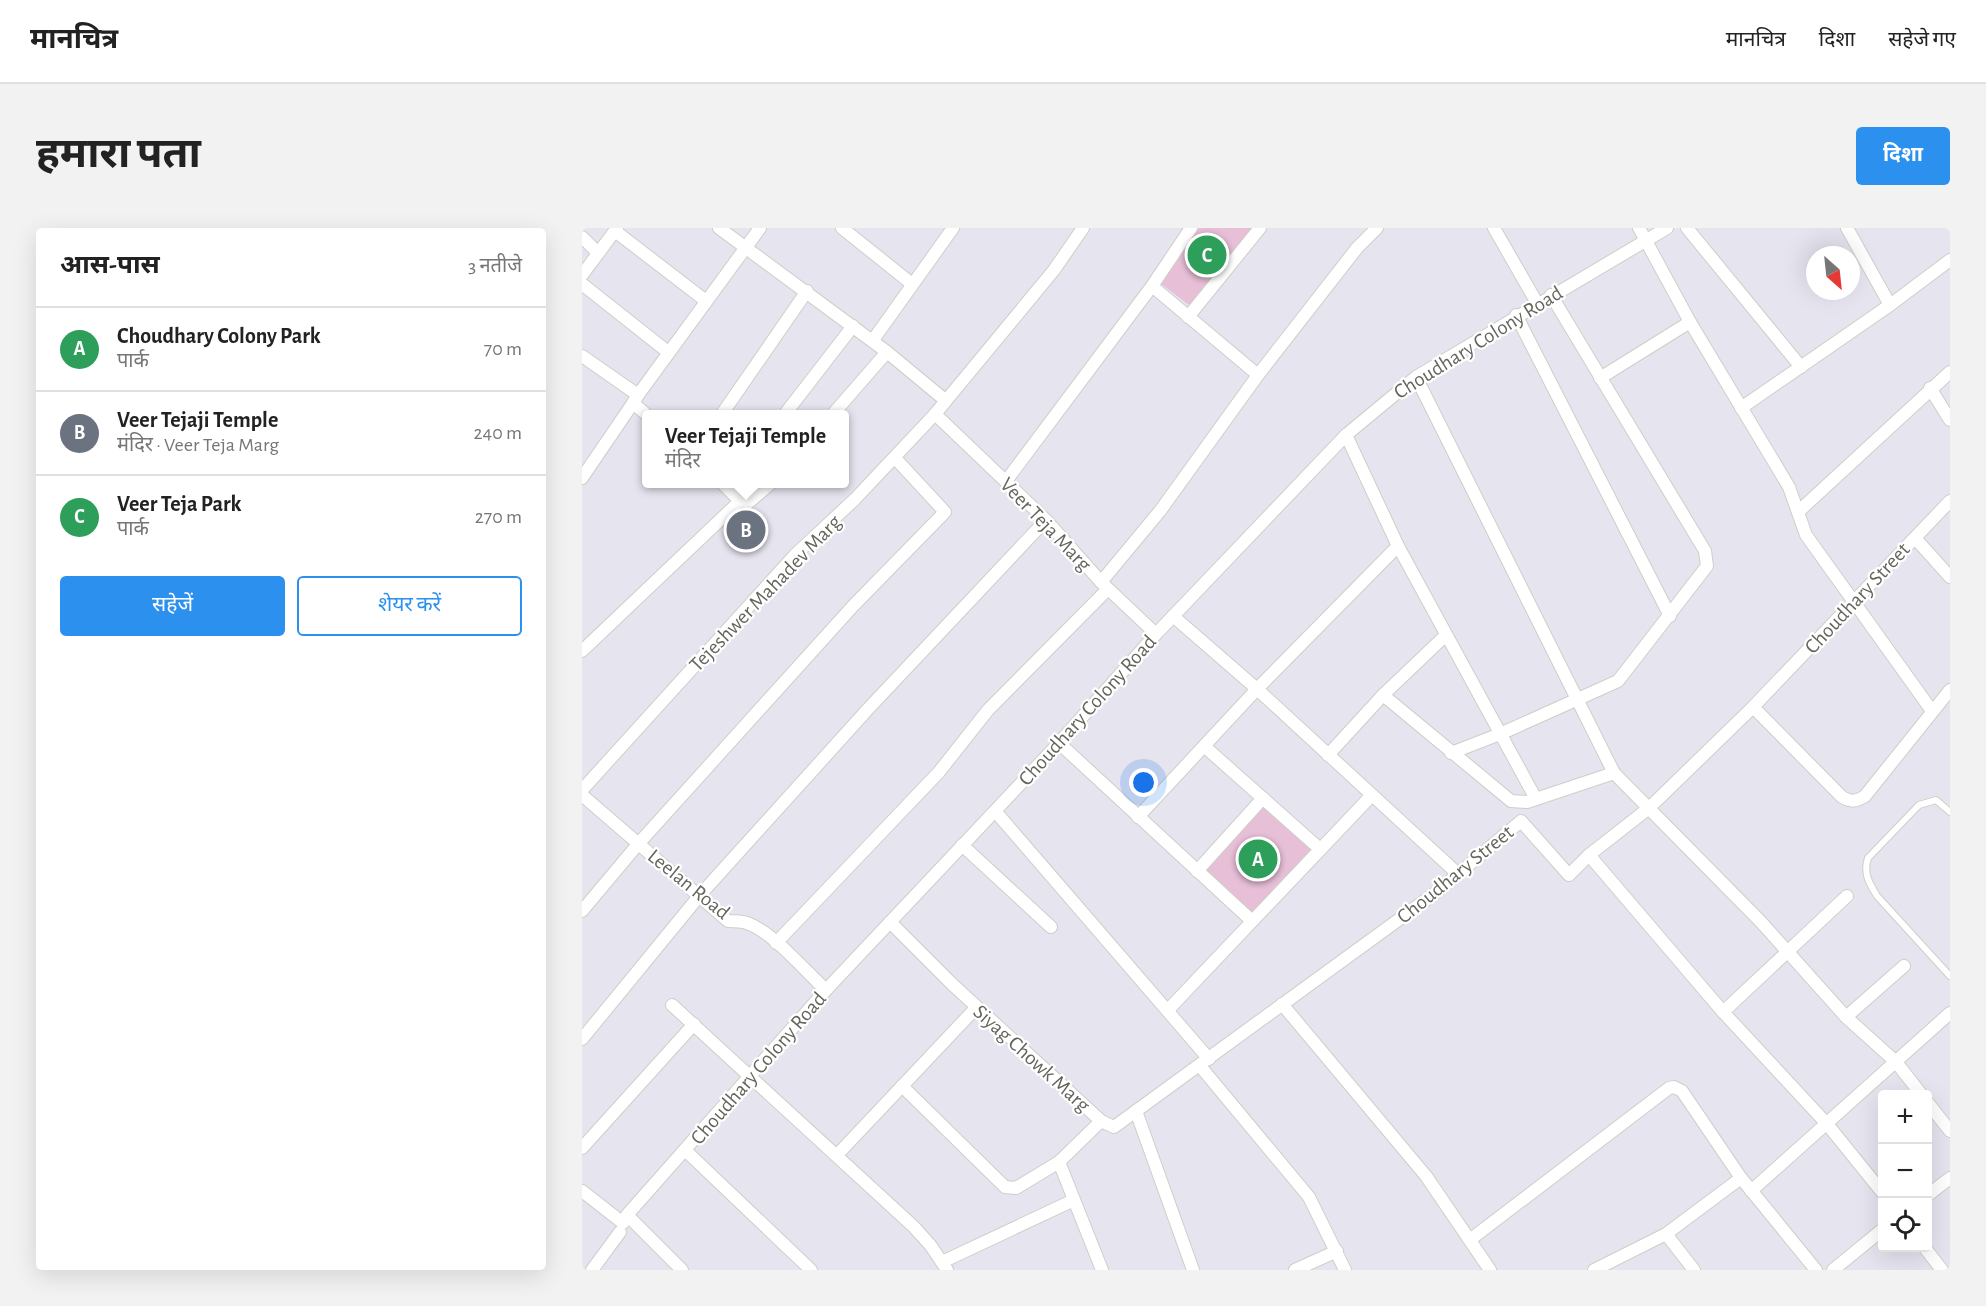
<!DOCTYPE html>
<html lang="hi">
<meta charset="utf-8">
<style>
:root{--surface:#fff;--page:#f2f2f2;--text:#222;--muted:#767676;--line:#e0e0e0;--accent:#2b90ee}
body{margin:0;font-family:"Alegreya Sans","Noto Sans Devanagari",sans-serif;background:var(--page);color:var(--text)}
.controls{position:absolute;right:18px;bottom:18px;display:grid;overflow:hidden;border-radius:6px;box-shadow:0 6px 24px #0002}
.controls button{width:54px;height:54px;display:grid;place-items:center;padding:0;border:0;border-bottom:2px solid var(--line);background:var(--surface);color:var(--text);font:30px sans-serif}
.compass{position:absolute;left:1224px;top:18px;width:54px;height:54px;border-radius:50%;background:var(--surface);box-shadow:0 6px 24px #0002;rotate:153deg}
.you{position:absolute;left:562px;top:555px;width:21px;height:21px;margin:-15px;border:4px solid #fff;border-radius:50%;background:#1a73e8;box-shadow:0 0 0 9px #1a73e833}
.badge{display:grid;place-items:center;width:39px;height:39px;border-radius:50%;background:var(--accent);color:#fff;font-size:20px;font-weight:700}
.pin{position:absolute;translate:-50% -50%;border:3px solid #fff;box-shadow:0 2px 6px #0006}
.popup{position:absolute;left:60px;top:182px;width:207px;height:78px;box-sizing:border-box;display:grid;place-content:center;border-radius:6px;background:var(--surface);filter:drop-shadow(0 2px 4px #0005);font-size:20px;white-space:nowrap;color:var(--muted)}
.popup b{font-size:22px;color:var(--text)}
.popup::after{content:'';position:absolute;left:50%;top:100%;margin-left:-12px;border:12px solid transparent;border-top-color:var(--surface)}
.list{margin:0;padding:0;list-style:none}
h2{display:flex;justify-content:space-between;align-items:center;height:78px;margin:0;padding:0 24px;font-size:26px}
h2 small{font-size:20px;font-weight:400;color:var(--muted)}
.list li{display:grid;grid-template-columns:39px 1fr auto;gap:18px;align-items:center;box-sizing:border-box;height:84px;padding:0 24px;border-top:2px solid var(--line)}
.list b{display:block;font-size:22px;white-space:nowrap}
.list p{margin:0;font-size:20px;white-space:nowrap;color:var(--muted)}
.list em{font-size:20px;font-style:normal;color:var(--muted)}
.actions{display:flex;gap:12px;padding:18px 24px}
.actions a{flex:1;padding:14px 0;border:2px solid var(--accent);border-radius:6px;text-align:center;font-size:21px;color:var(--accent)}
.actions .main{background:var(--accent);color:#fff}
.icon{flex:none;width:33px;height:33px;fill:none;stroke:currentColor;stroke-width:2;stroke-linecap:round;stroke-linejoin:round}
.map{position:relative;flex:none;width:1368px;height:1042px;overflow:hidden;border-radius:6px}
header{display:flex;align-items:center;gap:36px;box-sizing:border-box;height:84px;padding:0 30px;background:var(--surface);border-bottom:2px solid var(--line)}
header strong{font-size:28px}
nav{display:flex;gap:33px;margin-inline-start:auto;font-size:21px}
.intro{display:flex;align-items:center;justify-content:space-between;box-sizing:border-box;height:144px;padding:0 36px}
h1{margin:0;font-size:42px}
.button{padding:15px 27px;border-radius:6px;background:var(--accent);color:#fff;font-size:21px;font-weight:700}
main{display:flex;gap:36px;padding:0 36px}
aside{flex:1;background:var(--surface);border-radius:6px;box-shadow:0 6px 24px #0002}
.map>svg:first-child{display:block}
.green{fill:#e7bfd7}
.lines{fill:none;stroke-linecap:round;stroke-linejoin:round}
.lane-casing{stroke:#cfcec7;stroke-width:8}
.street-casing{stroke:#cfcec7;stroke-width:14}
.lane{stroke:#fff;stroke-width:6}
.street{stroke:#fff;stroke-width:12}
.labels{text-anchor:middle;stroke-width:4.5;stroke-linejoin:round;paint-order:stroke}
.street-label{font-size:21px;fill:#65645c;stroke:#fff}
</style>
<header>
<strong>मानचित्र</strong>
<nav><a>मानचित्र</a><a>दिशा</a><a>सहेजे गए</a></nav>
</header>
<div class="intro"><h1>हमारा पता</h1><a class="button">दिशा</a></div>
<main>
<aside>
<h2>आस-पास<small>3 नतीजे</small></h2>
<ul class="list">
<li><span class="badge" style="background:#2e9e5b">A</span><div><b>Choudhary Colony Park</b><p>पार्क</p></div><em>70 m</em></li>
<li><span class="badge" style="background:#6b7280">B</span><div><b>Veer Tejaji Temple</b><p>मंदिर · Veer Teja Marg</p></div><em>240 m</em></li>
<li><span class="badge" style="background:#2e9e5b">C</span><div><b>Veer Teja Park</b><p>पार्क</p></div><em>270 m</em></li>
</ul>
<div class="actions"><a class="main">सहेजें</a><a>शेयर करें</a></div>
</aside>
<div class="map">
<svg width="1368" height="1042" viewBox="0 0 1368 1042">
<rect width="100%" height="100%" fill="#e6e4ef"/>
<g class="green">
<path d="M617,0H673L611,80L578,55Z"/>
<path d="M683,578L730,620L671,687L620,642Z"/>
</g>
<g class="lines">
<g class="lane-casing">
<path id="lane" d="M1368,584L1354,572L1337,577L1286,630C1281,645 1287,655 1295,668L1368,748"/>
</g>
<g class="street-casing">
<g id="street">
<path d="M137,0L305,124"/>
<path d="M260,0L330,56"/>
<path d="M912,0L955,75"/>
<path d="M1057,0L1108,94L1207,259L1224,307L1350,483"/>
<path d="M1105,0L1219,139"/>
<path d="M1265,0L1308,77"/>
<path d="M33,3L124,73"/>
<path d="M0,9L16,25"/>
<path d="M0,47L35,0"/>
<path d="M0,56L86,124"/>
<path d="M570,58L676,147"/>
<path d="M934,87L1088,388"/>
<path d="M606,89L678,0"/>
<path d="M291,112L371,0"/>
<path d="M0,128L56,167L51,175L65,187"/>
<path d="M834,149L1032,545L1179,694L1264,789L1314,834L1339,866"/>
<path d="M1018,150L1108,94"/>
<path d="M1348,160L1368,192"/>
<path d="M56,167L178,0"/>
<path d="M1159,180L1308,77L1368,32"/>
<path d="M140,186L225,63"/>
<path d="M203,186L271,98"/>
<path d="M251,186L305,124L363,172"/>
<path d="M353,186L464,292L519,354L574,406"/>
<path d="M764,207L816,318L954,571"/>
<path d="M0,250L51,175"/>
<path d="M424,253L570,58L609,0"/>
<path d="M141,256L158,273L166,275L188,256"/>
<path d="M1216,284L1368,144"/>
<path d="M1333,310L1368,349"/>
<path d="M519,354L578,283L676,147L775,20L795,0"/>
<path d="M591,388L675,461L876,646"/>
<path d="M0,423L158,273"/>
<path d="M801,467L929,573L945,574L1032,545"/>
<path d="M1171,479L1260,569C1269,574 1274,574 1283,568L1368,462"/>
<path d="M477,515L670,693"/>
<path d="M622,518L738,621"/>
<path d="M869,525L918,506L1036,453L1125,338L1123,323L969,67"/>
<path d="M746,527L801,467L864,407"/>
<path d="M0,562L213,327L273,271L353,186L472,42L501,0"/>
<path d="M0,567L146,693C152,693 159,693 165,695C191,704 223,743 244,762"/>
<path d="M413,583L627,831"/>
<path d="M556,589L675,461L816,318"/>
<path d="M380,617L469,699"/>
<path d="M1007,627L1141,784L1245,896L1300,964"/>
<path d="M615,643L681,570"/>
<path d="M0,683L57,615L271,378L363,284L313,230"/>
<path d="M308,694L370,756L519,893L477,934L520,1042"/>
<path d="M194,715L357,544L406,482L526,361"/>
<path d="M700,776L844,948L908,1042"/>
<path d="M90,777L332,999L349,1018L365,1042"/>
<path d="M586,782L790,567"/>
<path d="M1141,784L1265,668"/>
<path d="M1264,789L1322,738"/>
<path d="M0,811L118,667L286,481L464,292"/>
<path d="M618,838L727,969L763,1042"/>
<path d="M320,858L423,959L434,960L477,934"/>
<path d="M1346,875L1368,903"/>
<path d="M554,883L611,1042"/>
<path d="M519,893L532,899L856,663L939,593L987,647L1007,627L1067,580L1171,479L1368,273"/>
<path d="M0,920L112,796"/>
<path d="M104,923L229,1042"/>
<path d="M255,927L392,782"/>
<path d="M0,963L41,995"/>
<path d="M1169,963L1368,785"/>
<path d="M1346,967L1368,950"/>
<path d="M1084,1006L1112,1042"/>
<path d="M889,1011L1087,860L1092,859L1100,863L1159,950L1234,1042"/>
<path d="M1343,1020L1360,1042"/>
<path d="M360,1034L492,972"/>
<path d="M10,1042L38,1004"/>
<path d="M100,1042L45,987L244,762L477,515L574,406L764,207L834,149L1085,0"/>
<path d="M713,1042L755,1023"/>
<path d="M1012,1042L1084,1006L1159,950"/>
<path d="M1251,1042L1300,1002"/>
</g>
</g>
<use href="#lane" class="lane"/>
<use href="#street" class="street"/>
</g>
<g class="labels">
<g class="street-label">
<text transform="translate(896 114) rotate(-32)" y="7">Choudhary Colony Road</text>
<text transform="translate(464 296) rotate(46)" y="7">Veer Teja Marg</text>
<text transform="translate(183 365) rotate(-46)" y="7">Tejeshwer Mahadev Marg</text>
<text transform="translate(1275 370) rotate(-47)" y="7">Choudhary Street</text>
<text transform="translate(505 482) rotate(-48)" y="7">Choudhary Colony Road</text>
<text transform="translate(873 646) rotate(-39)" y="7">Choudhary Street</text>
<text transform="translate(107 656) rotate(39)" y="7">Leelan Road</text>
<text transform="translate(450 830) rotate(42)" y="7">Siyag Chowk Marg</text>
<text transform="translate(176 840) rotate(-49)" y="7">Choudhary Colony Road</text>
</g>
</g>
</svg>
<div class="controls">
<button>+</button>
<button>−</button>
<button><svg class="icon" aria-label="locate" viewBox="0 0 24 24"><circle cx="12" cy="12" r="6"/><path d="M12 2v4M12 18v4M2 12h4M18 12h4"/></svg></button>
</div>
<svg class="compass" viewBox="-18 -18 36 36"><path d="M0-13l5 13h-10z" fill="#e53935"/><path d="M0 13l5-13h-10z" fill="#767676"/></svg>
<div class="you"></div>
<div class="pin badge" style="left:676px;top:631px;background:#2e9e5b">A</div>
<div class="pin badge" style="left:164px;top:302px;background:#6b7280">B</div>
<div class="popup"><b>Veer Tejaji Temple</b>मंदिर</div>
<div class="pin badge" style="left:625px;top:27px;background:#2e9e5b">C</div>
</div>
</main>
